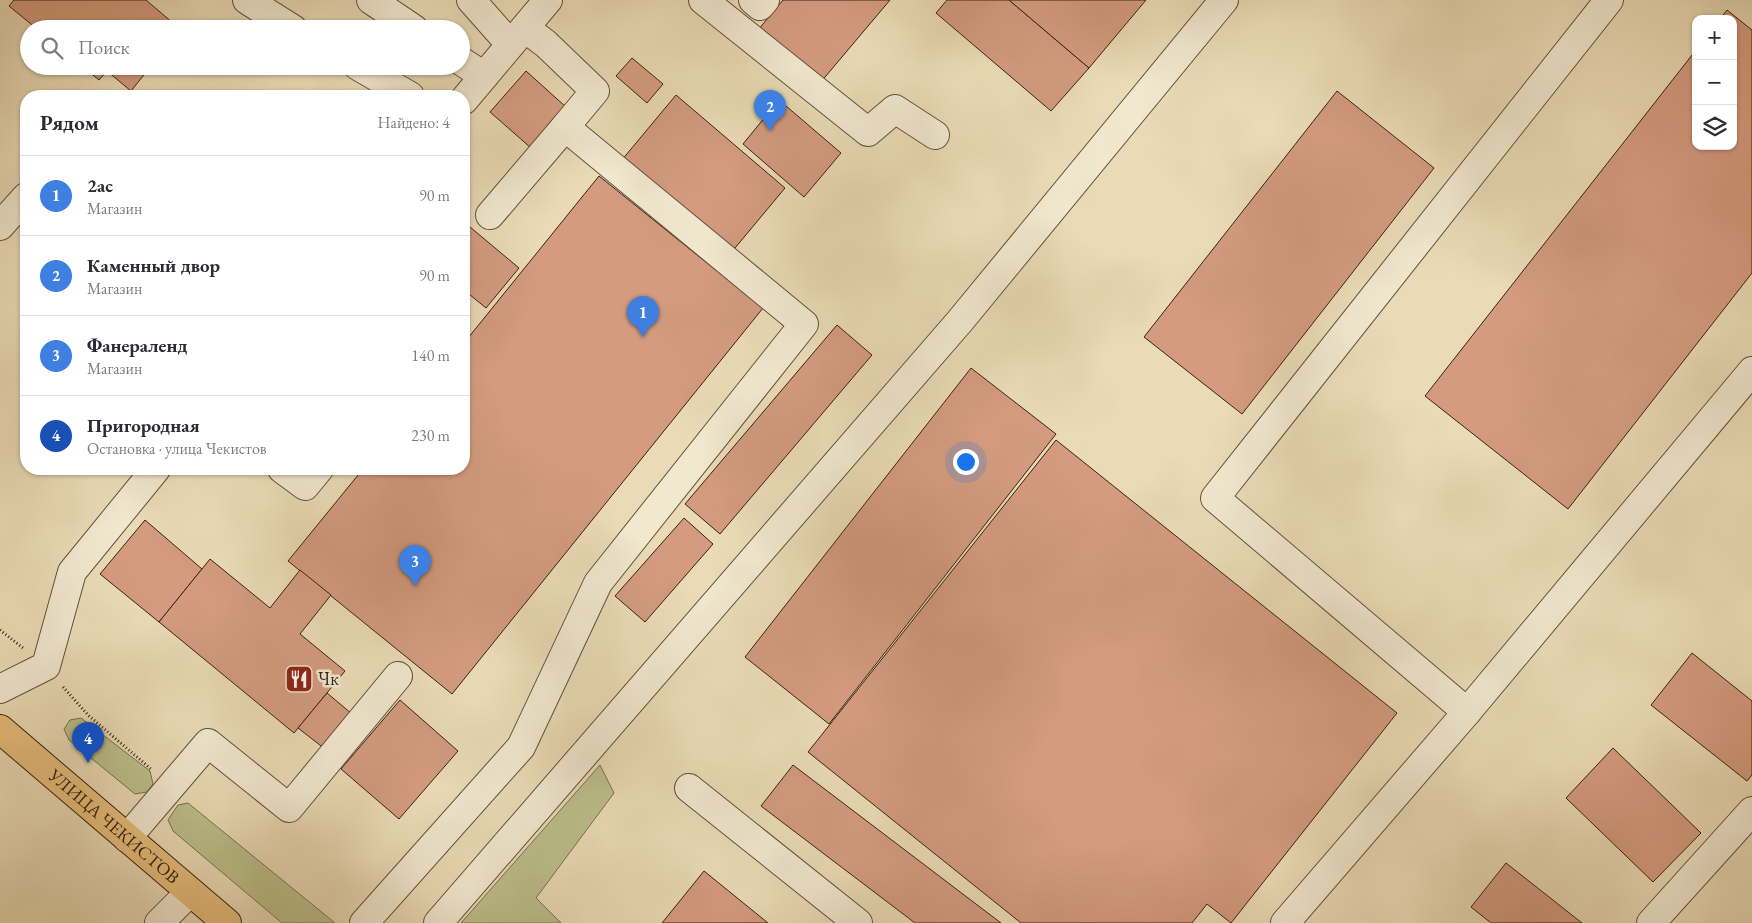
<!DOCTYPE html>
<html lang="ru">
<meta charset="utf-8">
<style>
:root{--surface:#fff;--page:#f7f7f7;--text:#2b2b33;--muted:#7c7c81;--line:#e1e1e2;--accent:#111827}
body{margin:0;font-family:"EB Garamond",serif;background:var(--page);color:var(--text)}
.controls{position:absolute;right:15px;top:15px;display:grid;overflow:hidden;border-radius:10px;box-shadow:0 1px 4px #0004}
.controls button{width:45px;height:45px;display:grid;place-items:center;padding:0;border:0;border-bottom:1px solid var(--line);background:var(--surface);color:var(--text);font:25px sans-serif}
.you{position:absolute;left:965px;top:461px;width:18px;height:18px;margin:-12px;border:4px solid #fff;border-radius:50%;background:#1a73e8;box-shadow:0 0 0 8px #1a73e833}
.badge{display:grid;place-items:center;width:32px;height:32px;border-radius:50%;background:var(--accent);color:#fff;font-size:16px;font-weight:700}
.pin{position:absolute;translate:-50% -41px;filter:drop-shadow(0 1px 2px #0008)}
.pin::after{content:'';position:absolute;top:26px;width:18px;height:15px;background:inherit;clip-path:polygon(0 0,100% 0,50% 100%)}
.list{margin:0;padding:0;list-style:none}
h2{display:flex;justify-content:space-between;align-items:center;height:65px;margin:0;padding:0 20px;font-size:21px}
h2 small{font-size:16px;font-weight:400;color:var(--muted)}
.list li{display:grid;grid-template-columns:32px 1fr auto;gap:15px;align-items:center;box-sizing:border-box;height:80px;padding:0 20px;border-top:1px solid var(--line)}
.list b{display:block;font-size:19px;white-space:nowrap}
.list p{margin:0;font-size:16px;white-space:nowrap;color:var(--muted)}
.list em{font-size:16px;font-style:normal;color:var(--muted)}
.icon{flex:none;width:28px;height:28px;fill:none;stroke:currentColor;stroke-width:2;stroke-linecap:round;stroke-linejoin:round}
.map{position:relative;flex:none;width:1752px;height:923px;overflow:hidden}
.search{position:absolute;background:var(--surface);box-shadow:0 1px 4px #0004;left:20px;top:20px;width:450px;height:55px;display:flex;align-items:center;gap:12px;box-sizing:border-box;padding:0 18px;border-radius:28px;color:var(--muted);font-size:19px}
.panel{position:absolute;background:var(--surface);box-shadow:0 1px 4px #0004;left:20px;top:90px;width:450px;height:385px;border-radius:20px}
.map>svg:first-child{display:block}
.green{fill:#bbbf8b;stroke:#787150}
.building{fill:#d49b7f;stroke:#362314}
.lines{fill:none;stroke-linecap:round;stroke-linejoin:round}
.minor-casing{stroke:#63513c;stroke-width:30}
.major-casing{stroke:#362314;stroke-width:30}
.path{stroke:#362314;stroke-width:3;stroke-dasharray:1 2.5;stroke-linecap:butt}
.minor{stroke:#f1e8d0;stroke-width:28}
.major{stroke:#e5be7b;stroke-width:28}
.labels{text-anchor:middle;stroke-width:5;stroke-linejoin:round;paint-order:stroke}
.poi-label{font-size:18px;fill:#362314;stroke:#f1e8d0;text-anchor:start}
.street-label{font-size:18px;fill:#362314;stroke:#f1e8d0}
</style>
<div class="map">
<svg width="1752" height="923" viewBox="0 0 1752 923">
<rect width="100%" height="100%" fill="#eadbb6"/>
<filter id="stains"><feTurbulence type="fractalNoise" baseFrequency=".004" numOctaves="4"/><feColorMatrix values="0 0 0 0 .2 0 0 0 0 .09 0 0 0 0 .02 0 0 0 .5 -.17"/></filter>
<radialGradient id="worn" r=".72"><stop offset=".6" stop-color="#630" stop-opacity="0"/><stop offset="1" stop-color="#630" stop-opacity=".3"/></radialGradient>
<g class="green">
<path d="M81,718L150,771L153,784L147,792L135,794L69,740L64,729L70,720Z"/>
<path d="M600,765L614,793L536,898L561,923H461Z"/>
<path d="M188,803L335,923H282L173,831L168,820L178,805Z"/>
</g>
<g class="building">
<path d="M14,0H146L180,29H37L9,6Z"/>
<path d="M783,0H890L820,83L758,30Z"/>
<path d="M947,0H1009L1089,68L1051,111L936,13Z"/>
<path d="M1009,0H1146L1089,68Z"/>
<path d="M1727,10L1752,30V273L1568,509L1425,396L1696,50V146H1733V19H1720Z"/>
<path d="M632,58L663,84L647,103L616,76Z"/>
<path d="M82,66H151L131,91L107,71L99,80Z"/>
<path d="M526,71L566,107L531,148L490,112Z"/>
<path d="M1337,91L1434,168L1242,414L1144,337Z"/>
<path d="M676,95L785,188L730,254L621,161Z"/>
<path d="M779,100L841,153L804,197L743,144Z"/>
<path d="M599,176L763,308L452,694L288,561L363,469H464V343Z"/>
<path d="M464,222L519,268L486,308L464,290Z"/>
<path d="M837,325L872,355L720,534L685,504Z"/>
<path d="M971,368L1056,434L829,724L745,657Z"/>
<path d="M1056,440L1397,713L1231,923L1207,904L1192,923H1021L808,752Z"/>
<path d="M684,518L713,544L645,622L615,596Z"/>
<path d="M145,520L202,569L159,622L100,574Z"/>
<path d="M210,559L270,608L300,570L331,595L300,634L345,671L294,733L159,622Z"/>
<path d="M1692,653L1752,701V775L1747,781L1651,705Z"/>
<path d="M327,693L352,714L325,749L298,728Z"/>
<path d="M400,700L458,751L399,819L341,769Z"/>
<path d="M1613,748L1701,833L1653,882L1566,798Z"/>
<path d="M793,765L1001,923H915L761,806Z"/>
<path d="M1506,863L1582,923H1491L1471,907Z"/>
<path d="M704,871L768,923H662Z"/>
</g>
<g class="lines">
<g class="minor-casing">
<g id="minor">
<path d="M247,0L293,29"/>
<path d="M371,0L414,29"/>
<path d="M471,0L510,44"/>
<path d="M703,0L868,132L895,109L935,135"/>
<path d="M753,0L760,6L765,0"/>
<path d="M525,28L546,44L595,91L565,127"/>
<path d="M461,61L484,76"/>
<path d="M358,66L410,96"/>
<path d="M464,100L548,0"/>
<path d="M0,226L26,197"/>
<path d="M282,469L305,486L319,469"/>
<path d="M0,689L46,666L72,572L156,469"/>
<path d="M1467,712L1752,371"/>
<path d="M689,788L858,923"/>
<path d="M127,838L208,743L289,808L398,676"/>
<path d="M159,923L190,892"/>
<path d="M364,923L521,747L598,583L804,324L565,127L490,215"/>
<path d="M438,923L960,321L1224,0"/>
<path d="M1285,923L1467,712L1215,498L1609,0"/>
<path d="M1651,923L1752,811"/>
</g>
</g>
<g class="major-casing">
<g id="major">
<path id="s1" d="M0,729L227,923"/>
</g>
</g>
<g class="path">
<path d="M0,630L23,648"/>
<path d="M63,687L88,715L151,769"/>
</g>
<use href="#minor" class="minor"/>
<use href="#major" class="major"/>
</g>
<defs>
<g id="restaurant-square" transform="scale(1.4375)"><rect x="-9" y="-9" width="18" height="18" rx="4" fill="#8f2418" stroke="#f1e8d0"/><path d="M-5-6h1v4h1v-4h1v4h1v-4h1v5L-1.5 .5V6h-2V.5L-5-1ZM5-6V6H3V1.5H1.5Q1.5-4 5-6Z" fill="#fff"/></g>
</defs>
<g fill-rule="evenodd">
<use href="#restaurant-square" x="299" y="679"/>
</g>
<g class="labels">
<g class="poi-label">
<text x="318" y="685">Чк</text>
</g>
<g class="street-label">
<text dy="6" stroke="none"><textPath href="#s1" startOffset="150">УЛИЦА ЧЕКИСТОВ</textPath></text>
</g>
</g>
<rect width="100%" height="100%" filter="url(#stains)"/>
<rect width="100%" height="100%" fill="url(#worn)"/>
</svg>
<div class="controls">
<button>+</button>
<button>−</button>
<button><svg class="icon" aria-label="layers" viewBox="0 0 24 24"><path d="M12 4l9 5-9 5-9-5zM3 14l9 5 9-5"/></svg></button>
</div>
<div class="you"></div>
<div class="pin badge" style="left:643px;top:337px;background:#3f7fe0">1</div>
<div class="pin badge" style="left:770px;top:131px;background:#3f7fe0">2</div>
<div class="pin badge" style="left:415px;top:586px;background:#3f7fe0">3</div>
<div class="pin badge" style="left:88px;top:763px;background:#1a4fb4">4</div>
<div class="search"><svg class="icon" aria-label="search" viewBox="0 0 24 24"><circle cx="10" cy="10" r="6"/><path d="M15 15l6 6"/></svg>Поиск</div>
<section class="panel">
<h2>Рядом<small>Найдено: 4</small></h2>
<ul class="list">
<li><span class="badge" style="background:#3f7fe0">1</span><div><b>2ас</b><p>Магазин</p></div><em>90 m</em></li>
<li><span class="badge" style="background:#3f7fe0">2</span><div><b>Каменный двор</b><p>Магазин</p></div><em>90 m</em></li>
<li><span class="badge" style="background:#3f7fe0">3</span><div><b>Фанераленд</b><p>Магазин</p></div><em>140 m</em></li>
<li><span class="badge" style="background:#1a4fb4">4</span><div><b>Пригородная</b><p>Остановка · улица Чекистов</p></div><em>230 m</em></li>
</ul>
</section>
</div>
